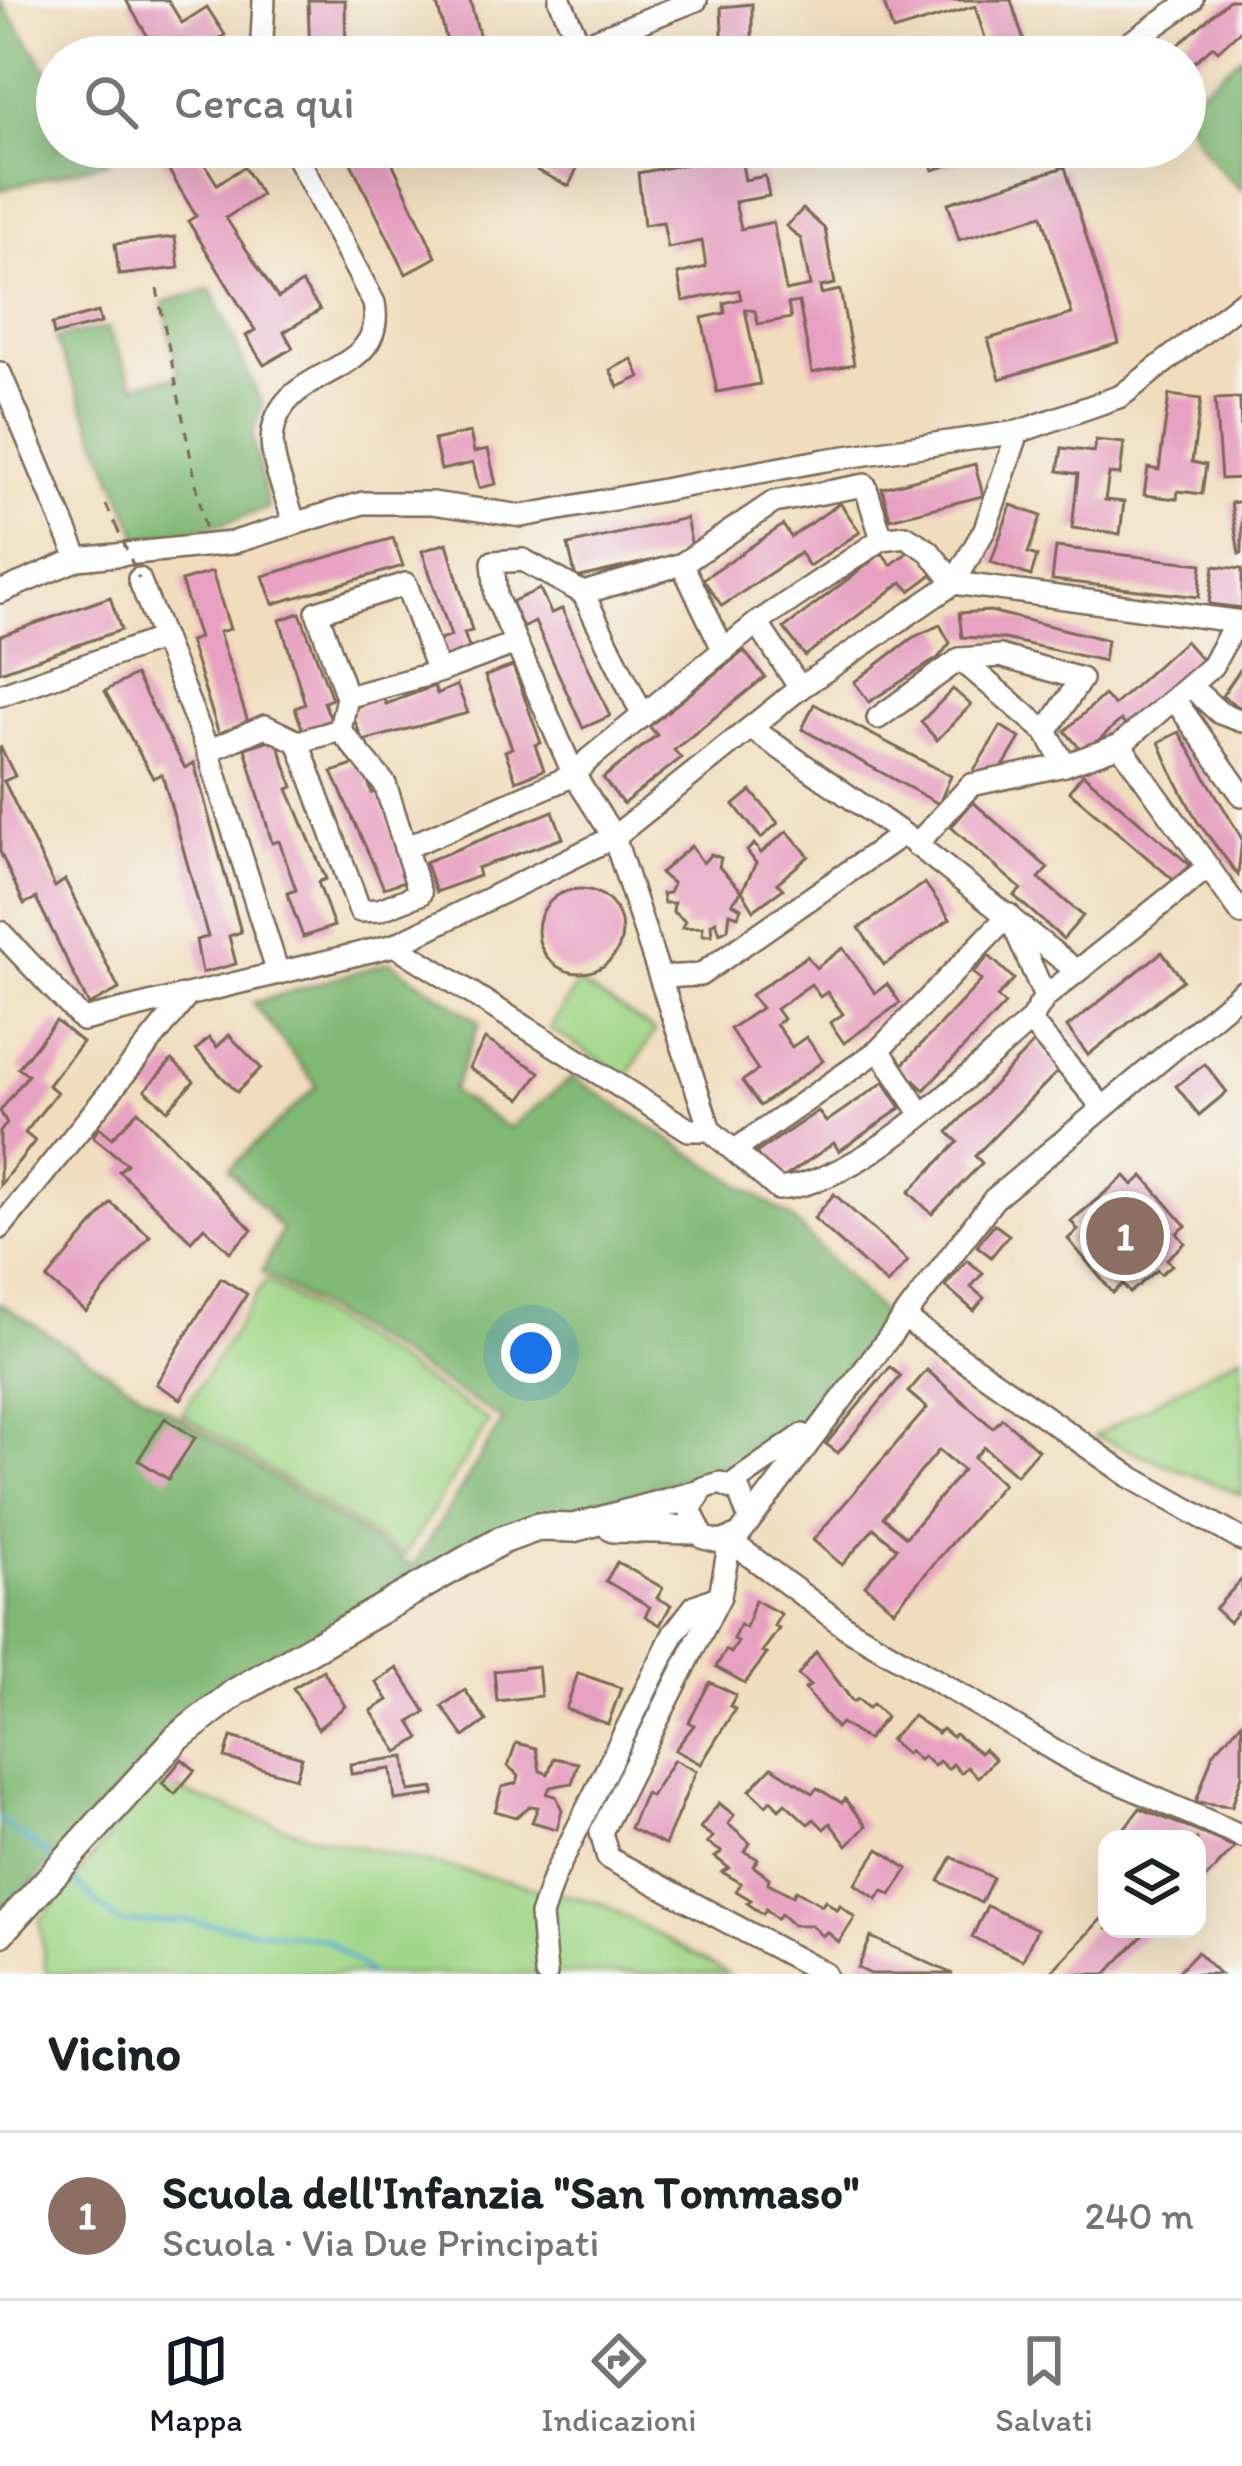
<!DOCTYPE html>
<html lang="it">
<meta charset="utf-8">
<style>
:root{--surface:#fff;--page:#f2f2f2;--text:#202124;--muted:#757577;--line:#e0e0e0;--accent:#111827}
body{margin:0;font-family:Itim,sans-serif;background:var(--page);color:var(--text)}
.controls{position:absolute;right:36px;bottom:36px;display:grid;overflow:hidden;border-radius:24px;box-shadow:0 12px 48px #0002}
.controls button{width:108px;height:108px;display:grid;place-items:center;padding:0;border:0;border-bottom:3px solid var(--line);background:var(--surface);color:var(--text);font:60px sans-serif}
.you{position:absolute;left:531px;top:1353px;width:42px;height:42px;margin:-30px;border:9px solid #fff;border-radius:50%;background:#1a73e8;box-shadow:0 0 0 18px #1a73e833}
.badge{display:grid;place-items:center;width:78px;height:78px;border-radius:50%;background:var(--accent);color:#fff;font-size:39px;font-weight:700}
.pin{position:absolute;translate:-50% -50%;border:6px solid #fff;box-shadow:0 3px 12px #0006}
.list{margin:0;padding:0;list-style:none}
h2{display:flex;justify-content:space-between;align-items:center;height:156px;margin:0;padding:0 48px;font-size:51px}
h2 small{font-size:39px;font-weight:400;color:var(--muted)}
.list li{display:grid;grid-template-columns:78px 1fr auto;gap:36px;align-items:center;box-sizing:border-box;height:168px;padding:0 48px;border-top:3px solid var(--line)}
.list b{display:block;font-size:45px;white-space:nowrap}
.list p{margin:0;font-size:39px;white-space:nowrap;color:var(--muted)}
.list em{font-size:39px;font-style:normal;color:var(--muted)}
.icon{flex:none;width:66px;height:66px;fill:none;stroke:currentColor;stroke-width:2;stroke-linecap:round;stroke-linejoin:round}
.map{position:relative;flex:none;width:1242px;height:1974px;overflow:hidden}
.search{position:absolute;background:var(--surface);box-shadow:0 12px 48px #0002;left:36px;right:36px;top:36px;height:132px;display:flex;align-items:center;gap:30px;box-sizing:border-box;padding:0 42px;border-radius:66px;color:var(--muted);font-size:45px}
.sheet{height:324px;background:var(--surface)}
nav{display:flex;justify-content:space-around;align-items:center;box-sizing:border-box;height:168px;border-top:3px solid var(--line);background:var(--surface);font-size:33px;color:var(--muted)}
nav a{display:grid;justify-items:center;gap:6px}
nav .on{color:var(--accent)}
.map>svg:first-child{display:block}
.green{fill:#a1d788;stroke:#6e8053;stroke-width:3}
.forest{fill:#80b874;stroke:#5e7149;stroke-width:3}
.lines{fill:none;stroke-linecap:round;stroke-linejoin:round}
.stream{stroke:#4aacca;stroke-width:4.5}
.building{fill:#e7a0c1;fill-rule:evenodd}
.minor-casing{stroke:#7b6956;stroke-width:26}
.major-casing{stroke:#7b6956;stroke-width:32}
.path{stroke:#7b6956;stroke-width:3;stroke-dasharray:9 9;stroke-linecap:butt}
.minor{stroke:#fff;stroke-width:21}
.major{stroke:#fff;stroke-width:27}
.path-bridge{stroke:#7b6956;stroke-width:3;stroke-dasharray:9 9;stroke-linecap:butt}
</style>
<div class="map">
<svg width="1242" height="1974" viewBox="0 0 1242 1974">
<rect width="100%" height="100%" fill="#f6f6f2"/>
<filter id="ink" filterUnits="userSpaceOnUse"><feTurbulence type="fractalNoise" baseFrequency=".00833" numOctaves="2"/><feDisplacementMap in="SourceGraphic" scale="24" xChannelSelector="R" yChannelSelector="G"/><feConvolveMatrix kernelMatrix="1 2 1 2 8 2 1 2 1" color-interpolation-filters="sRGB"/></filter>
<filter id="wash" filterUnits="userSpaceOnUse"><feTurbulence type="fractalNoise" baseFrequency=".004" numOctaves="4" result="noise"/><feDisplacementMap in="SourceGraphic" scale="48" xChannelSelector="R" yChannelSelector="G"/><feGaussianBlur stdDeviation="2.7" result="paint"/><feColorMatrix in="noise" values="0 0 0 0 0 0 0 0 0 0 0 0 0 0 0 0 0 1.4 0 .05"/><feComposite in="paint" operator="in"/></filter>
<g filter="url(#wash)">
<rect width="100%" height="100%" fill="#f1ddbe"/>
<g class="green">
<path d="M578,983L655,1031L627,1077L550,1029Z"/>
<path d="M266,1280L489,1421L404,1556L182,1414Z"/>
<path d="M1242,1354V1495L1095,1436Z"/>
<path d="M153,1782L304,1834L601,1903L728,1974H46L40,1921Z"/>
</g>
<g class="forest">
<path d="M0,0L57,85V147H99L109,161L0,190Z"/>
<path d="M1242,56V190C1218,171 1185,133 1185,102Z"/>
<path d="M211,289L262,405L252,435L268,508L222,524L139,538L55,338L107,328L134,385L179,376L163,302Z"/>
<path d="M390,962L480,1022L452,1092L509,1128L573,1077L790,1217L886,1318L818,1407L739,1463L550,1519L189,1713L0,1918V1303L413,1567L503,1420L262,1272L282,1230L229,1169L317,1086L253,1003Z"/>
</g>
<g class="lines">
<g class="stream">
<path d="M0,1820L53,1859"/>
<path d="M69,1876L119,1923L186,1921L325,1939L371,1974"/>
</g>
</g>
<g id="blocks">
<g class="building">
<path d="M126,0H168L182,23L207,7L225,35L190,57H160Z"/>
<path d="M308,0H345L346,57H310Z"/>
<path d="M436,0H470L485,57H451Z"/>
<path d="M883,0H1011L1029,57H991L975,6L893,31Z"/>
<path d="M1229,0H1242V29L1218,51L1213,46L1185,70V57H1165Z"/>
<path d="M752,4V57H723L721,7Z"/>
<path d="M155,147H194L217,184L244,167L261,195L226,218L278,298L302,283L320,310L284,332L293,348L264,365L246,336L255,330L188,221L196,216Z"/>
<path d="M343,147H385L436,257L406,274Z"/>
<path d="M511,147H558L581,159L569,186L538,171Z"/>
<path d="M926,147H1005V148L933,170Z"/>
<path d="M740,154L745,180L765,176L769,196L735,202L741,229L773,222L786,291L810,286L801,239L786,226L803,209L825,229L835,284L820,287L821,294L840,290L854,364L812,373L799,302L788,304L791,318L758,324L755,311L745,309L760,384L717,392L702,318L725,313L724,303L741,299L739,290L683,301L678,274L706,267L702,241L668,248L663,222L644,225L638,173Z"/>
<path d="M1065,167L1119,343L1000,379L988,339L1072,314L1042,215L959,240L948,203Z"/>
<path d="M175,237L179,268L119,275L115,244Z"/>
<path d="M98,312L101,323L54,335L52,324Z"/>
<path d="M632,359L640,377L618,387L610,370Z"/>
<path d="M1169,395L1201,399L1192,462L1206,465L1202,494L1178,491L1177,499L1144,495L1148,468L1159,470Z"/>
<path d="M1240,398L1242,478L1221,479L1215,399Z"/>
<path d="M470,432L474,452L488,449L496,484L479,488L473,463L441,470L434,440Z"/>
<path d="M1096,440L1124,443L1120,475L1109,474L1105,500L1124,502L1120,534L1072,528L1078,474L1058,471L1062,448L1094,452Z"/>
<path d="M975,464L983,496L890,519L882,488Z"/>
<path d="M1242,501V553L1239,554L1231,503Z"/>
<path d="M840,503L860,532L809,566L800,553L722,606L703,579L783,525L791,537Z"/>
<path d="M1011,505L1041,516L1028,553L1037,556L1031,576L991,562Z"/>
<path d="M686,518L693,551L576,578L568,545Z"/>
<path d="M393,538L403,566L273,604L263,576Z"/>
<path d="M447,543L472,631L464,633L470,650L443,659L437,641L451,636L422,551Z"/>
<path d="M1056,547L1202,564L1199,597L1052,580Z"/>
<path d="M913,548L933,574L910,591L902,582L805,656L784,628L882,553L891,565Z"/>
<path d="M1214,566L1242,569V608L1209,604Z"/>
<path d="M212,572L230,629L219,632L249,725L219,734L189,641L199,638L181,581Z"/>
<path d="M540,589L551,613L562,609L610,716L583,728L535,622L523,628L511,602Z"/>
<path d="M110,597L121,630L0,672V636Z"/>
<path d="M990,611L1107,640L1104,661L1004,639L962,637L959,613Z"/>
<path d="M300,613L332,699L324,702L331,720L303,731L295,708L305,704L280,620Z"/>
<path d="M940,625L950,643L938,658L869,702L854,682L912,638Z"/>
<path d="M1185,641L1203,661L1128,729L1121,720L1084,753L1065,731L1104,695L1114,705Z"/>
<path d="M744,651L765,677L674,750L681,758L623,804L603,778L657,735L649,726Z"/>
<path d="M513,666L541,743L535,745L544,770L516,781L505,751L512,748L485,676Z"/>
<path d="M1242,667V709L1222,696Z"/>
<path d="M135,675L185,768L194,763L241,932L229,936L236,964L202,973L196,940L208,937L162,774L153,778L105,691Z"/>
<path d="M457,685L468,713L363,741L350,709L383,697L386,704L434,686L437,694Z"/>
<path d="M953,689L971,705L937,740L921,722Z"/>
<path d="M814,704L951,776L939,804L802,729Z"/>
<path d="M1001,726L1020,738L1004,765L986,782L974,770Z"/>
<path d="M1179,732L1242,839L1238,875L1197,821L1171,771L1159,742Z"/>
<path d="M276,738L293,787L288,789L326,879L318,882L334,926L303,937L287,893L296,890L279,841L272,843L245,748Z"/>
<path d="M0,746L15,776L4,781L55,887L65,880L119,989L89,1005L36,898L24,904L0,852Z"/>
<path d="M362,762L372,793L378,791L408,880L384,888L332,772Z"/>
<path d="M1083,774L1190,865L1176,882L1069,791Z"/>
<path d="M751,791L778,823L761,838L734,805Z"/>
<path d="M973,802L1048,868L1039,878L1083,916L1063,939L1014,896L1021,889L951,827Z"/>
<path d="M553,811L563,838L477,868L479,876L436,892L425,862Z"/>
<path d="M787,831L809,856L777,883L783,889L754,910L742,891L756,863L747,851L754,844L761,853Z"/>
<path d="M691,846L703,863L711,854L721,858L719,867L742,891L732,903L741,908L738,916L730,913L728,929L720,933L716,921L711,924L712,935H702L703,927L682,928L685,921L673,912L674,903H664L662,894L669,893L673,884L660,873Z"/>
<path d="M925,883L950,919L884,965L859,928Z"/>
<circle cx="580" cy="931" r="42"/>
<path d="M843,948L875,993L887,984L900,1003L844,1043L830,1023L843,1014L827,992L820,997L811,984L776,1009L783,1019L776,1024L792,1047L806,1037L823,1061L760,1106L742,1081L758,1070L730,1029L761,1008L751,995L807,956L816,968Z"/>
<path d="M1162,952L1183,980L1088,1055L1067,1027Z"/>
<path d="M989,956L1014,979L997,997L1005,1004L924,1090L900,1067L982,980L973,973Z"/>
<path d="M56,1021L82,1042L48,1085L57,1092L25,1133L35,1141L0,1185V1132L7,1123L0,1111L28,1075L18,1068Z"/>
<path d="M229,1035L261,1068L237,1092L196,1050L209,1038L217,1047Z"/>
<path d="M485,1039L540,1072L521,1099L469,1068Z"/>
<path d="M1035,1042L1061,1068L975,1156L982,1163L932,1214L909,1192L958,1142L948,1132Z"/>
<path d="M172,1060L194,1081L168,1110L145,1090Z"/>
<path d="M1205,1064L1227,1092L1199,1115L1176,1086Z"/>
<path d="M884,1082L901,1108L839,1151L834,1143L776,1183L756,1153L818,1111L826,1122Z"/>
<path d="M138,1111L252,1230L230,1252L204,1227L191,1241L119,1171L127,1164L93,1137L99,1127L112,1138Z"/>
<path d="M1125,1176L1133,1185L1143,1176L1186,1226L1177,1233L1185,1243L1167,1259L1172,1265L1161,1274L1157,1270L1130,1293L1123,1284L1113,1293L1068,1239L1078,1230L1071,1221Z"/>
<path d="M834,1194L908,1261L887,1284L814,1218Z"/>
<path d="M111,1203L150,1236L86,1312L47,1279Z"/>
<path d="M994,1224L1009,1235L991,1257L977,1246Z"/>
<path d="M967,1260L983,1273L971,1287L984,1298L974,1311L945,1286Z"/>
<path d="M221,1278L247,1294L181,1399L156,1384Z"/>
<path d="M890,1367L901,1376L838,1453L826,1444Z"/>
<path d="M927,1370L993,1428L1002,1418L1038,1450L1016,1475L984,1447L974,1458L1003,1484L894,1610L865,1585L897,1548L874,1528L842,1565L813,1540L927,1408L908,1392ZM939,1450L963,1470L906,1537L883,1517Z"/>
<path d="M165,1418L195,1438L168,1479L138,1460Z"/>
<path d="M617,1562L663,1588L657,1598L671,1605L660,1625L645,1616L650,1607L606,1581Z"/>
<path d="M1242,1579V1607L1229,1622L1215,1609Z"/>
<path d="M755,1600L781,1614L774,1626L779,1629L762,1652L767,1654L745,1683L716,1667L726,1650L731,1653L738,1642L733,1639L740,1625L746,1628Z"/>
<path d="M816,1652L853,1702L858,1699L868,1708L873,1704L886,1717L867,1740L841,1723L836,1728L805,1689L810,1686L798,1675Z"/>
<path d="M538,1666L541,1696L497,1701L494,1671Z"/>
<path d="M397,1668L426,1712L410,1722L420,1738L398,1752L371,1711L388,1700L376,1682Z"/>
<path d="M323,1670L345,1706L318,1729L293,1688Z"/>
<path d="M578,1673L621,1688L608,1724L566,1709Z"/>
<path d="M710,1682L736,1695L730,1706L735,1709L701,1764L675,1750L694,1725L689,1722Z"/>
<path d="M465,1690L486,1721L464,1737L442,1706Z"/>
<path d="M913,1716L938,1733L942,1729L952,1737L955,1734L980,1753L984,1749L995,1759L978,1777L967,1767L961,1773L953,1764L948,1769L939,1761L934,1766L923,1756L919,1760L909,1751L906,1754L890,1740Z"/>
<path d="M1242,1722V1775L1232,1806L1196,1802L1213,1753Z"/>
<path d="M231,1737L302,1757L296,1778L225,1758Z"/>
<path d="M516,1743L536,1748L540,1771L548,1774L554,1758L578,1763L572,1783L550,1787L547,1794L556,1796L562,1810L557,1829L532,1822L538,1807L530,1806L516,1817L495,1811L502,1787L517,1783L519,1776L508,1766Z"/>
<path d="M405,1757L409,1791L434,1788V1795L395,1800L391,1769L351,1774L350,1764Z"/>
<path d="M182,1759L195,1770L175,1794L162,1783Z"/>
<path d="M674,1760L696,1771L665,1845L630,1828L645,1793L651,1796Z"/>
<path d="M772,1767L813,1793L817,1788L842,1803L845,1799L866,1826L847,1846L830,1823L824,1829L814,1819L808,1824L785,1803L779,1809L771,1800L766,1805L750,1790Z"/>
<path d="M719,1803L734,1815L728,1824L750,1843L745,1852L758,1859L753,1866L769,1878L768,1883L793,1896L796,1890L822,1905L825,1900L837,1910L840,1905L855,1917L839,1942L827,1932L822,1936L811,1925H793L781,1914L777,1919L766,1909L763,1914L747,1903L751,1900L736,1891L741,1883L722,1872L729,1868L715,1857L722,1852L707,1843L713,1837L700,1828Z"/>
<path d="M1140,1808L1235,1847L1197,1888V1839H1116Z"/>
<path d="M879,1849L908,1869L891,1895L883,1890L877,1899L855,1884Z"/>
<path d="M952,1857L993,1878L981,1903L939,1881Z"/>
<path d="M987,1906L1037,1929L1023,1960L972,1937Z"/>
<path d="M1107,1913V1929H1149L1106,1974H1049Z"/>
<path d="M871,1937L953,1974H871L858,1968Z"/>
<path d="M1197,1952L1220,1974H1176Z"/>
</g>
</g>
</g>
<g filter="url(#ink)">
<use href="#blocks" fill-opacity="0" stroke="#7b6956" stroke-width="3"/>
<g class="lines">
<g class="minor-casing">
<g id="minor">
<path d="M560,0L580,46L696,0"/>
<path d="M1130,43L1192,0"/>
<path d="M261,57L264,0"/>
<path d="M292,147L374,303C388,379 284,363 273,431C268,457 287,496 294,522"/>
<path d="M0,373L78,559"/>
<path d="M1018,432L985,529L954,583L1242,622"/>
<path d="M905,536L929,551L954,583L800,688L614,837L574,775L589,759L757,623L882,539Z"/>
<path d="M682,564L724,651"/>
<path d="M139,579L208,751L265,726L298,742"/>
<path d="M0,592L78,559L231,543L363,503H432L522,516L825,460L1018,432L1121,396L1242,302"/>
<path d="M583,593L643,716"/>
<path d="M757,623L800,688"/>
<path d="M438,672L347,697L317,612L406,584L438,672L516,643"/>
<path d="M1190,686L1220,713L1242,721"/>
<path d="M0,695L163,638"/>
<path d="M1175,700L1242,795"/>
<path d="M878,718L960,659"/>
<path d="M751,728L903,834L1077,971"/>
<path d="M340,730L298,742L360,911L379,910L420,894L385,784L340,730L347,697"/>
<path d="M1046,732L960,659L1000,656L1081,679L1046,732L1065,765"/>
<path d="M1120,745L1242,914"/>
<path d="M208,751L278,973"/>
<path d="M916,845L971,785L1065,765L1120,745L1212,666L1236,622"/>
<path d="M405,848L574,775L496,597L493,562L523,560L583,593L682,564L774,502L865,485L882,539"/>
<path d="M1009,915L1045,997"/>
<path d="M0,932L83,1020L395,945L614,837L710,1130L778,1189C864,1182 966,1076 1030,1021L1045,997L1208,867"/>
<path d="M395,945L689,1130H710"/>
<path d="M661,977L700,975L903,834"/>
<path d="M1030,1021L1101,1105"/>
<path d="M879,1050L921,1113"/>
<path d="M735,1150L879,1050L1009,915"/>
<path d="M0,1228L188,995"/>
<path d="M903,1317L1129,1476L1242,1540"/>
<path d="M731,1485L803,1435"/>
<path d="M749,1518L739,1491L720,1483L703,1488L690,1510L704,1538L720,1542L739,1535L994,1199L1242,992"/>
<path d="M730,1541L720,1596L601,1832L608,1858L825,1974"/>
<path d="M730,1541L847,1628L1081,1766L1242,1836"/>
<path d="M546,1974L541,1915L554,1876L674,1633L695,1606L720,1596"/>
</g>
</g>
<g class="major-casing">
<g id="major">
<path d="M613,1528L695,1530"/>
<path d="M0,1933L177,1738L236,1692L502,1540L538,1527L573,1528L696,1495"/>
</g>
</g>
<g class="path">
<path d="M157,289L205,528"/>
<path d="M106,505L116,526"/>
</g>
<use href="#minor" class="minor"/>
<use href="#major" class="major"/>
<path class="path-bridge" d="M116,526L139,579"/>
</g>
</g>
</svg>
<div class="controls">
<button><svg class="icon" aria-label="layers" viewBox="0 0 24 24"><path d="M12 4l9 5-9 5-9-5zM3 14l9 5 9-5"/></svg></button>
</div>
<div class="you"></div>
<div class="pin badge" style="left:1125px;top:1236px;background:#8d6e63">1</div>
<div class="search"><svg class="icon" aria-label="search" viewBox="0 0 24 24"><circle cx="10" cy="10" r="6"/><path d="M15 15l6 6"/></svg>Cerca qui</div>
</div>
<section class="sheet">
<h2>Vicino<small></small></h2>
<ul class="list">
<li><span class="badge" style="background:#8d6e63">1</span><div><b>Scuola dell'Infanzia &quot;San Tommaso&quot;</b><p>Scuola · Via Due Principati</p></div><em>240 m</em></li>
</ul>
</section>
<nav>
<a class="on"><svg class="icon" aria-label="map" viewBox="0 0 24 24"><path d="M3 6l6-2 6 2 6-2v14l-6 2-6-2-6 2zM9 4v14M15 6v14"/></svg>Mappa</a>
<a><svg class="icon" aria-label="directions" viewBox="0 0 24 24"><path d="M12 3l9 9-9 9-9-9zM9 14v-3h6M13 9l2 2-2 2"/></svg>Indicazioni</a>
<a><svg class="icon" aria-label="saved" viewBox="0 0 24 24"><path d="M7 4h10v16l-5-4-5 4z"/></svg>Salvati</a>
</nav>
